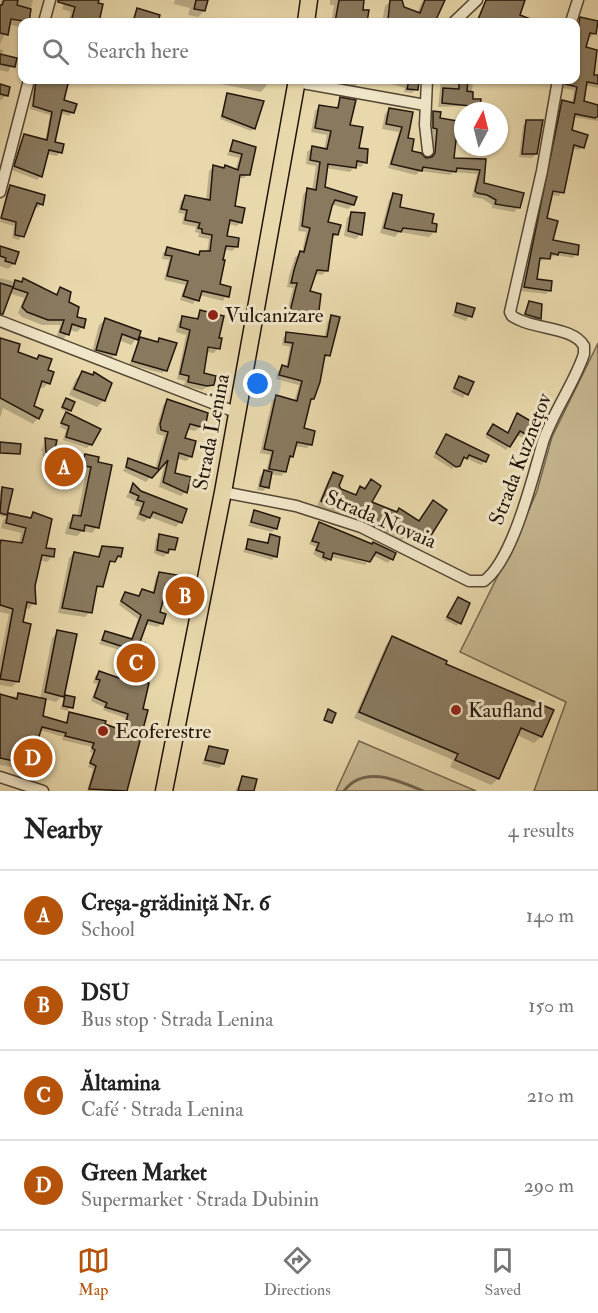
<!DOCTYPE html>
<meta charset="utf-8">
<style>
:root{--surface:#fff;--page:#f2f2f2;--text:#222;--muted:#767676;--line:#e0e0e0;--accent:#b45309}
body{margin:0;font-family:"IM FELL Double Pica",serif;background:var(--page);color:var(--text)}
.compass{position:absolute;left:454px;top:102px;width:54px;height:54px;border-radius:50%;background:var(--surface);box-shadow:0 2px 4px #0004;rotate:7deg}
.you{position:absolute;left:258px;top:384px;width:21px;height:21px;margin:-15px;border:4px solid #fff;border-radius:50%;background:#1a73e8;box-shadow:0 0 0 9px #1a73e833}
.badge{display:grid;place-items:center;width:39px;height:39px;border-radius:50%;background:var(--accent);color:#fff;font-size:20px;font-weight:700}
.pin{position:absolute;translate:-50% -50%;border:3px solid #fff;box-shadow:0 2px 6px #0006}
.list{margin:0;padding:0;list-style:none}
h2{display:flex;justify-content:space-between;align-items:center;height:78px;margin:0;padding:0 24px;font-size:26px}
h2 small{font-size:20px;font-weight:400;color:var(--muted)}
.list li{display:grid;grid-template-columns:39px 1fr auto;gap:18px;align-items:center;box-sizing:border-box;height:90px;padding:0 24px;border-top:2px solid var(--line)}
.list b{display:block;font-size:22px;white-space:nowrap}
.list p{margin:0;font-size:20px;white-space:nowrap;color:var(--muted)}
.list em{font-size:20px;font-style:normal;color:var(--muted)}
.icon{flex:none;width:33px;height:33px;fill:none;stroke:currentColor;stroke-width:2;stroke-linecap:round;stroke-linejoin:round}
.map{position:relative;flex:none;width:598px;height:791px;overflow:hidden}
.search{position:absolute;background:var(--surface);box-shadow:0 2px 4px #0004;left:18px;right:18px;top:18px;height:66px;display:flex;align-items:center;gap:15px;box-sizing:border-box;padding:0 21px;border-radius:12px;color:var(--muted);font-size:22px}
.sheet{height:438px;background:var(--surface)}
nav{display:flex;justify-content:space-around;align-items:center;box-sizing:border-box;height:84px;border-top:2px solid var(--line);background:var(--surface);font-size:16px;color:var(--muted)}
nav a{display:grid;justify-items:center;gap:3px}
nav .on{color:var(--accent)}
.map>svg:first-child{display:block}
.green{fill:#c6b790;stroke:#74664e;stroke-width:1.5}
.shadow{fill:#0003}
.lines{fill:none;stroke-linecap:round;stroke-linejoin:round}
.stream{stroke:#71624b;stroke-width:3}
.building{fill:#897a5f;stroke:#22150c;stroke-width:1.5}
.street-casing{stroke:#544634;stroke-width:13}
.primary-casing{stroke:#22150c;stroke-width:19}
.street{stroke:#f0e6c8;stroke-width:10}
.primary{stroke:#e8d8ab;stroke-width:16}
.poi-dot{fill:#8f2418;stroke:#f0e6c8;stroke-width:2}
.labels{text-anchor:middle;stroke-width:6;stroke-linejoin:round;paint-order:stroke}
.poi-label{font-size:21px;fill:#22150c;stroke:#f0e6c8;text-anchor:start}
.street-label{font-size:21px;fill:#22150c;stroke:#f0e6c8}
</style>
<div class="map">
<svg width="598" height="791" viewBox="0 0 598 791">
<rect width="100%" height="100%" fill="#e8d8ab"/>
<filter id="stains"><feTurbulence type="fractalNoise" baseFrequency=".00333" numOctaves="4"/><feColorMatrix values="0 0 0 0 .2 0 0 0 0 .09 0 0 0 0 .02 0 0 0 .5 -.17"/></filter>
<radialGradient id="worn" r=".72"><stop offset=".6" stop-color="#630" stop-opacity="0"/><stop offset="1" stop-color="#630" stop-opacity=".3"/></radialGradient>
<g class="green">
<path d="M598,343V791H534L566,702L460,652L518,535L537,491L552,437Z"/>
<path d="M359,741L476,791H336Z"/>
</g>
<g class="shadow">
<path d="M1,0H33L27,22H22V28L9,24L0,44Z"/>
<path d="M60,0H97V4L101,5L97,22H68L71,12L62,9L64,3Z"/>
<path d="M175,0H206L204,11L198,17L188,15L190,8L174,4Z"/>
<path d="M330,0H362V11L367,12L365,22H325L332,18L334,5H330Z"/>
<path d="M423,0H439L440,8L435,22H382L385,6L391,1L417,13Z"/>
<path d="M494,0H524L518,16L527,19L525,22H476L482,8Z"/>
<path d="M137,9L158,16L157,22H131Z"/>
<path d="M581,19L595,33L591,37L587,36L584,48L592,76L598,77V88L585,85L582,102L598,106V121L573,117L570,131L583,147L579,150L572,148L562,192L559,196L551,195L545,219L552,241L576,254L573,258L556,255L548,259L532,258L547,260L538,261L535,280L551,283L549,291L546,294L521,291L559,105L563,102L572,104L574,90L563,88L565,80H576V31Z"/>
<path d="M0,49L3,50L2,56L15,59L8,72L0,70Z"/>
<path d="M34,80H68L62,101L73,112L69,116L60,113L53,143L60,152L57,156L47,154L41,176L37,180L12,170L21,140L25,136L45,141L50,115L30,109Z"/>
<path d="M211,80H267L266,86L261,92L211,82Z"/>
<path d="M338,80H359L355,87L337,85Z"/>
<path d="M392,80H418L416,89L412,93L404,92L405,88L391,84Z"/>
<path d="M441,80H482L479,83L473,82L471,102L466,106L438,107Z"/>
<path d="M0,85L7,95L1,100H0Z"/>
<path d="M228,94L254,128L251,131L220,119Z"/>
<path d="M341,99L348,126L365,162L361,167L355,166L350,172L326,168L323,188L353,205L348,209L330,204L326,223L337,234L332,239L327,270L322,275L314,274L308,292L317,318L312,323L285,320L293,288L287,287L289,276L295,257L302,253L306,232L298,231L303,195L307,190L312,191L316,166L306,164L307,152L312,148L324,150L327,135L311,132L315,111L320,106L335,109Z"/>
<path d="M389,109L411,114L406,140L411,152L428,160L431,157L433,133H429V117L434,112L439,120L454,122L459,118H463V139L454,144L452,160H485L483,184L519,207L514,212L492,208V205L483,199L472,197L477,174L454,172L450,175L420,171L416,175L388,168L399,132L382,129L385,114Z"/>
<path d="M526,122L536,154L532,158L519,157L523,126Z"/>
<path d="M234,142L254,148L248,174L244,178H238L233,207L241,222L237,226L228,224L225,237L236,247L232,251L223,249L218,285L229,288L223,301L199,295L193,304L180,300L185,285L164,280L169,260L162,259L163,253L168,249L197,256L201,252H207L209,239L198,237L199,233L195,232L196,227L182,224L184,214L178,213L181,201L185,196L206,201L209,171L213,167L235,171L239,158L227,155Z"/>
<path d="M10,187L41,204L38,208L34,206L19,240L12,238L14,226L0,222L7,190Z"/>
<path d="M394,195L398,208L430,224L434,232L429,237L399,232L395,237L380,233L389,200Z"/>
<path d="M352,213L361,234L356,239L344,236L347,218Z"/>
<path d="M0,247L17,253L14,264L8,269L0,266Z"/>
<path d="M0,278L20,283L24,280L55,294L60,289L82,327L77,332L69,330L63,340L56,338L60,325H42L22,317L18,313L24,298L9,293L0,311Z"/>
<path d="M529,303L539,318L535,322L522,318Z"/>
<path d="M458,305L473,309L466,321L452,316Z"/>
<path d="M200,312L217,339L218,348L214,353L206,352L202,375L212,384L202,390L184,386L185,381L177,379L186,335L176,332L178,323L183,318L195,320Z"/>
<path d="M332,317L329,355L323,359L302,429L311,444L307,448L294,446L285,472L281,476L270,474L267,487L263,491L257,490L260,476L266,472L270,455L260,453L272,401L276,397L294,402L299,385L276,379L278,371L282,367L286,368L290,347L282,345L283,338L287,334L324,338L328,321Z"/>
<path d="M105,320L136,339L131,345L119,340L115,355L109,360L91,356L99,325Z"/>
<path d="M0,337L18,345L16,353L36,360L39,357L46,371L49,383L43,388L38,387L32,406L38,418L33,424L3,408L0,418Z"/>
<path d="M140,338L156,343L159,340L166,370L162,373L129,365Z"/>
<path d="M82,373L104,400L97,407L69,395L76,379Z"/>
<path d="M459,378L472,383L463,398L451,392Z"/>
<path d="M65,401L73,403L70,410L67,414L91,444L87,448L63,440L66,430L60,427L65,415L68,412L61,409Z"/>
<path d="M167,401L205,422L195,431L187,429L183,440L191,456L186,461L176,458L173,474L185,492L181,496L159,487L165,461L146,482L123,471L129,459L155,469L164,436L157,434L156,430L163,405Z"/>
<path d="M518,415L532,423L523,438L516,435L506,450L485,437L493,426L507,434Z"/>
<path d="M446,436L487,456L484,462L481,465L466,458L452,469L433,457Z"/>
<path d="M46,439L53,453L49,457L42,456L43,451H41Z"/>
<path d="M85,455L97,458V527L92,533L82,531L77,536L65,534L68,523L74,517H77L86,473L77,471L79,461Z"/>
<path d="M333,474L340,491L354,496L371,481L370,503L418,522L433,502L445,511L421,546L405,536L401,541L389,533L386,536L377,529L374,532L360,524L363,517L346,506L339,514L317,506L329,478Z"/>
<path d="M133,485L180,522L176,527L150,517L144,522L136,519L140,507L134,505L135,501L126,497Z"/>
<path d="M3,488L12,490L5,517L0,516V491Z"/>
<path d="M254,512L276,528L272,532L248,526Z"/>
<path d="M33,514L44,549L52,557L47,562L39,560L34,585V603L29,609L25,608L17,682L12,687L0,685V657L9,614L0,612V543L19,544L21,533L1,528L3,520L8,515L28,519Z"/>
<path d="M319,524L391,559L388,563L372,555L339,552V555L367,563L365,565L331,557L326,562L313,554L316,547L309,544Z"/>
<path d="M160,536L173,549L163,557L154,553L156,539Z"/>
<path d="M271,536L276,556L272,560L243,552L249,541L266,545Z"/>
<path d="M103,547L121,550L119,556L107,566L101,586L94,591L90,612L85,617L58,613L69,558L74,553L96,558Z"/>
<path d="M159,573L171,595L168,598L162,597L158,613L162,623L158,627L145,624L138,643L126,790L87,791L93,769L88,767L93,753L90,752L92,747L62,740L63,737L40,730L0,729V695L40,699L52,638L58,632L62,696L56,702L45,699L41,717L65,724L70,714L122,731L125,718L103,710L104,707L91,701L97,684L93,683L95,676L99,673L120,680L130,653L99,644L105,633L131,640L138,619L119,605L122,597L126,593L137,597L142,591L152,594L156,577Z"/>
<path d="M458,599L469,604L457,626L445,620Z"/>
<path d="M392,638L444,664L552,711L541,737L534,743L517,735L498,779L491,785L450,767L453,760L354,718L386,645Z"/>
<path d="M66,696L71,707L67,711L60,709Z"/>
<path d="M0,744L32,753L39,769L33,775L18,772L19,768L0,765Z"/>
<path d="M209,747L223,764L219,768L202,764Z"/>
<path d="M243,777L252,791H235Z"/>
</g>
<g class="lines">
<path class="stream" d="M344,791C364,764 399,781 423,791"/>
</g>
<g class="building">
<path d="M4,0H18L17,5L31,9L29,22L11,19L8,35L0,33V5H2Z"/>
<path d="M58,0H99L98,3L103,4L99,22H71L75,7L58,2Z"/>
<path d="M196,0H208L205,11L194,9Z"/>
<path d="M339,0H364L363,10H369L367,22H335Z"/>
<path d="M390,0H402L404,7L420,13L425,0H445L435,22L388,20Z"/>
<path d="M486,0H525L520,15L538,22H477Z"/>
<path d="M137,8L160,15L158,22H133Z"/>
<path d="M580,17L598,21L596,34L590,33L586,47L597,50L594,75H598V84L587,82L584,101L598,105V116L595,118L575,114L572,130L588,135L584,148L574,145L564,193L553,191L547,218L558,221L553,240L579,245L578,255L559,252L558,255L551,253L550,259L540,258L537,279L552,281L551,291L524,287L562,100L574,103L577,87L565,84V80H576V41Z"/>
<path d="M0,54L17,58L15,67L0,64Z"/>
<path d="M36,80H69L64,100L77,104L74,113L62,110L55,142L64,144L62,153L49,150L42,177L14,166L24,134L47,140L52,112L33,106Z"/>
<path d="M409,80H419L418,90L407,89Z"/>
<path d="M459,80H468L467,91L473,92V99H481L480,107L442,103L443,88L459,89Z"/>
<path d="M0,84L10,87L8,96L0,94Z"/>
<path d="M227,93L264,101L255,129L222,116Z"/>
<path d="M340,97L356,100L350,125L363,127L359,148L368,149L367,163L357,161L356,168L328,164L325,187L357,197L354,205L335,200L332,206L328,222L341,225L338,235L333,234L328,271L317,270L310,291L321,294L318,319L289,316L297,283H291L294,270L300,251L304,252L310,228L302,226L307,188L316,190L320,162L310,160L312,146L327,149L331,131L315,128L319,105L338,108Z"/>
<path d="M389,108L413,112L408,138L414,139L412,151L421,153L426,158L432,157L435,153L437,129L433,128V111L441,112L440,118L463,122V141L456,140L454,158L486,159L484,183L524,193L520,208L495,204L496,200L487,195L477,193L475,191L480,170L457,168L456,172L423,167L422,171L391,164L402,127L386,124Z"/>
<path d="M526,120H543L537,154H522Z"/>
<path d="M233,140L256,147L250,175H240L235,206L245,208L242,223L230,220L227,236L239,238L238,247L226,246L223,260H225L220,284L231,287L229,297L202,291L199,301L183,296L188,281L167,276L172,256L165,255L167,247L199,255L200,251H210L212,235L202,233V229L198,228L200,223L185,220L187,210L181,209L185,195L210,200L213,165L224,168L225,165L238,170L242,154L230,151Z"/>
<path d="M10,185L45,195L43,205L37,203L24,237L15,235L16,222L1,218Z"/>
<path d="M393,193L402,195L400,207L434,214L432,223L437,224L436,232L403,228L401,232L384,228Z"/>
<path d="M351,212L365,213L362,235L348,231Z"/>
<path d="M0,246L19,252L15,264L5,261L6,258L0,256Z"/>
<path d="M23,278L57,295L60,287L71,292L69,302L79,307L77,317L86,319L84,328L72,324L69,335L60,332L64,320H48L27,312L22,307L28,293L13,288L15,280L22,282Z"/>
<path d="M0,283L13,287L3,314H0Z"/>
<path d="M529,301L542,304L541,319L525,314Z"/>
<path d="M457,303L475,308L472,317L455,312Z"/>
<path d="M200,310L224,316L219,338H222L220,349L208,347L204,373L216,376L214,385L207,386L188,382L189,376L180,374L190,330L180,327L182,316L198,319Z"/>
<path d="M331,315L340,317L330,356L325,355L320,382L314,399H311L304,428L315,431L312,445L297,442L293,457L290,456L286,472L269,469L273,451L264,449L276,395L297,401L302,381L279,375L282,365L288,367L293,343L285,342L286,332L327,337Z"/>
<path d="M105,318L141,331L138,340L122,334L116,355L96,350Z"/>
<path d="M140,337L158,342L159,338L177,343L167,371L132,361Z"/>
<path d="M0,338L20,344L18,352L37,359L39,355L52,359L48,370L54,372L50,384L42,381L34,406L43,410L39,419L0,398Z"/>
<path d="M82,371L93,375L94,372L112,383L105,401L74,389Z"/>
<path d="M459,376L474,382L468,395L454,388Z"/>
<path d="M66,398L75,402L71,411L62,407Z"/>
<path d="M167,399L208,413L206,423L203,422L201,427L190,424L185,438L196,441L192,457L179,453L175,473L191,477L187,493L163,482L168,460L152,478L126,467L128,458L158,469L168,432L161,430L160,424Z"/>
<path d="M66,412L101,429L92,445L66,437L69,426L61,423Z"/>
<path d="M517,413L534,423L527,435L520,431L510,447L487,434L493,424L508,433Z"/>
<path d="M446,434L489,455L486,462L469,455L467,459L464,457L460,466L456,467L436,453Z"/>
<path d="M45,438L57,440L54,453L46,452Z"/>
<path d="M0,442L21,444L20,454L0,453Z"/>
<path d="M85,454L99,457L98,462L112,465L99,528L85,525L84,531L70,528L73,515L81,516L91,467L82,466Z"/>
<path d="M264,470L272,472L269,488L260,486Z"/>
<path d="M333,472L343,476L339,486L341,489L356,495L360,486L365,489L371,479L381,486L372,502L397,512L399,508L419,521L433,500L447,510L427,542L410,532L407,537L395,529L392,532L382,524L380,528L364,519L366,512L364,509L350,501L345,510L321,501Z"/>
<path d="M133,483L141,491L187,509L182,523L153,512L150,518L140,514L144,502L137,500L139,496L130,492Z"/>
<path d="M2,487L13,489L7,515L0,513Z"/>
<path d="M254,510L280,518L277,529L251,522Z"/>
<path d="M33,512L52,519L46,548L55,549L54,557L42,555L35,586L36,604L27,602L23,622L31,624L19,682L0,679L13,609L0,605V544L1,540L22,543L26,528L6,523L8,513L31,518Z"/>
<path d="M319,522L372,544L373,542L396,553L393,560L376,552L370,562L333,553L331,560L323,557L324,553L316,550L319,543L312,541Z"/>
<path d="M159,534L178,538L175,550L169,549L168,553L157,550Z"/>
<path d="M270,534L280,537L277,557L246,549L248,539L268,543Z"/>
<path d="M102,546L123,548L121,557L118,556L115,562L110,561L103,587L97,586L92,613L62,608L74,552L99,557Z"/>
<path d="M159,572L177,575L172,596L165,594L160,612L166,614L163,624L148,620L140,642L145,643L140,661L146,663L143,676L145,677L144,682L149,683L143,709L148,710L127,791L89,789L96,766L90,763L95,750L92,748L94,743L65,736L66,733L42,727L34,752L44,754L40,770L23,766V763L0,758V694L17,699L18,693L46,699L43,716L67,723L69,712L106,721L105,724L124,731L128,714L105,707L107,703L94,697L100,680L96,679L99,671L122,679L133,650L102,640L105,631L132,639L141,615L121,601L125,592L139,596L142,589L154,593Z"/>
<path d="M458,597L470,603L461,624L447,617Z"/>
<path d="M57,630L77,634L64,697L45,692Z"/>
<path d="M392,636L447,661L446,664L554,710L542,737L521,728L499,779L455,760L458,754L359,712Z"/>
<path d="M65,695L75,697L73,708L63,706Z"/>
<path d="M328,709L336,713L332,723L324,720Z"/>
<path d="M209,746L228,750L224,764L205,760Z"/>
<path d="M242,776L257,779L254,791H238Z"/>
</g>
<g class="lines">
<g class="street-casing">
<g id="street">
<path d="M44,22L50,0"/>
<path d="M454,22L477,0"/>
<path d="M571,22L578,0"/>
<path d="M427,80L425,125L428,151"/>
<path d="M297,82L425,105"/>
<path d="M0,192L29,80"/>
<path d="M0,321L238,413"/>
<path d="M223,492L296,506L361,527L469,581H484C513,560 533,476 543,442C553,412 574,384 584,354V346C573,326 532,330 512,316L510,312L542,171L558,80"/>
<path d="M0,777L43,791"/>
</g>
</g>
<g class="primary-casing">
<g id="primary">
<path d="M306,22L309,0"/>
<path d="M164,791L223,492L297,80"/>
</g>
</g>
<use href="#street" class="street"/>
<use href="#primary" class="primary"/>
</g>
<g class="poi-dot">
<circle cx="213" cy="315" r="6"/>
<circle cx="456" cy="710" r="6"/>
<circle cx="103" cy="731" r="6"/>
</g>
<g class="labels">
<g class="poi-label">
<text x="225" y="322">Vulcanizare</text>
<text x="468" y="717">Kaufland</text>
<text x="115" y="738">Ecoferestre</text>
</g>
<g class="street-label">
<text transform="translate(211 432) rotate(-79)" y="7">Strada Lenina</text>
<text transform="translate(520 459) rotate(-69)" y="7">Strada Kuznețov</text>
<text transform="translate(381 519) rotate(23)" y="7">Strada Novaia</text>
</g>
</g>
<rect width="100%" height="100%" filter="url(#stains)"/>
<rect width="100%" height="100%" fill="url(#worn)"/>
</svg>
<svg class="compass" viewBox="-18 -18 36 36"><path d="M0-13l5 13h-10z" fill="#e53935"/><path d="M0 13l5-13h-10z" fill="#767676"/></svg>
<div class="you"></div>
<div class="pin badge" style="left:64px;top:467px">A</div>
<div class="pin badge" style="left:185px;top:596px">B</div>
<div class="pin badge" style="left:136px;top:663px">C</div>
<div class="pin badge" style="left:33px;top:758px">D</div>
<div class="search"><svg class="icon" aria-label="search" viewBox="0 0 24 24"><circle cx="10" cy="10" r="6"/><path d="M15 15l6 6"/></svg>Search here</div>
</div>
<section class="sheet">
<h2>Nearby<small>4 results</small></h2>
<ul class="list">
<li><span class="badge">A</span><div><b>Creșa-grădiniță Nr. 6</b><p>School</p></div><em>140 m</em></li>
<li><span class="badge">B</span><div><b>DSU</b><p>Bus stop · Strada Lenina</p></div><em>150 m</em></li>
<li><span class="badge">C</span><div><b>Ăltamina</b><p>Café · Strada Lenina</p></div><em>210 m</em></li>
<li><span class="badge">D</span><div><b>Green Market</b><p>Supermarket · Strada Dubinin</p></div><em>290 m</em></li>
</ul>
</section>
<nav>
<a class="on"><svg class="icon" aria-label="map" viewBox="0 0 24 24"><path d="M3 6l6-2 6 2 6-2v14l-6 2-6-2-6 2zM9 4v14M15 6v14"/></svg>Map</a>
<a><svg class="icon" aria-label="directions" viewBox="0 0 24 24"><path d="M12 3l9 9-9 9-9-9zM9 14v-3h6M13 9l2 2-2 2"/></svg>Directions</a>
<a><svg class="icon" aria-label="saved" viewBox="0 0 24 24"><path d="M7 4h10v16l-5-4-5 4z"/></svg>Saved</a>
</nav>
